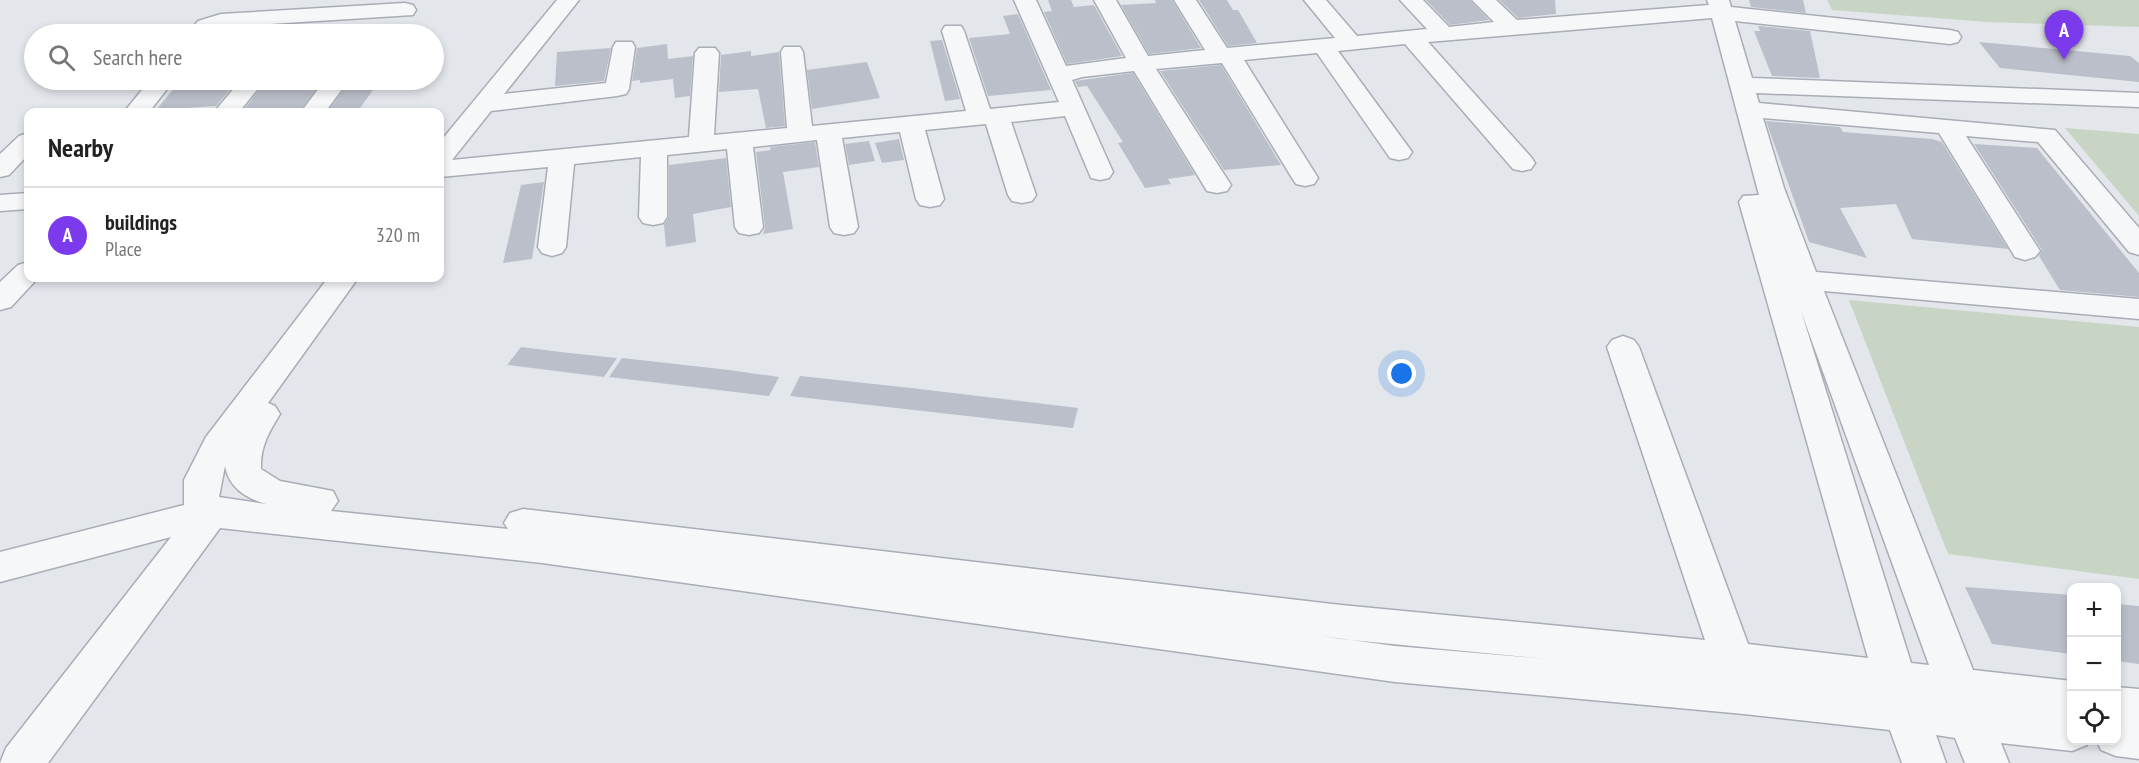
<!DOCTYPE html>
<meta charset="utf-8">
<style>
:root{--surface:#fff;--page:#f6f6f6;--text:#222;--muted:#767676;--line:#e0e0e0;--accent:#7c3aed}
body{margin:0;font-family:"PT Sans Narrow",sans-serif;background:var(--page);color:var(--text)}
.controls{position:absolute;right:18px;bottom:18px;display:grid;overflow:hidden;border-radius:12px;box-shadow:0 3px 9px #0003}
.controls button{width:54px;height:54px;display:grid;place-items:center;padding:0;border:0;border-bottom:2px solid var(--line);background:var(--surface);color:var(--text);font:30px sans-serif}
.you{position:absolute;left:1402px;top:374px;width:21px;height:21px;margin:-15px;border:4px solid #fff;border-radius:50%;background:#1a73e8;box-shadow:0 0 0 9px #1a73e833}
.badge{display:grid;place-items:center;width:39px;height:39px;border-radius:50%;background:var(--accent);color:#fff;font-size:20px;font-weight:700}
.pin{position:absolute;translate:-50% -50px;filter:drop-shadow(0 2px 3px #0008)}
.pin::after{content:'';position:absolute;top:32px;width:21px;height:18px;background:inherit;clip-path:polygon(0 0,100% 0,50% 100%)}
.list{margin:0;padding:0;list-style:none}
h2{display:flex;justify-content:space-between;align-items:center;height:78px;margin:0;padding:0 24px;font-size:26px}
h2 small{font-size:20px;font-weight:400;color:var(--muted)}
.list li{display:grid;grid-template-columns:39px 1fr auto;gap:18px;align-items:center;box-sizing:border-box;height:96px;padding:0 24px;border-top:2px solid var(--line)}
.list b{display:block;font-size:22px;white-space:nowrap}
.list p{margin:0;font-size:20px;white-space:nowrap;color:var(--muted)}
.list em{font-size:20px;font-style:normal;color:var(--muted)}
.icon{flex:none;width:33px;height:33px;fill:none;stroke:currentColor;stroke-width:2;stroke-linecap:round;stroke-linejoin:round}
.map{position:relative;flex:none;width:2139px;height:763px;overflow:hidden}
.search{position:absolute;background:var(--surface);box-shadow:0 3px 9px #0003;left:24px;top:24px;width:420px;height:66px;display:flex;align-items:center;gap:15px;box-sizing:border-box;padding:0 21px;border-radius:33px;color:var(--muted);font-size:22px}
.panel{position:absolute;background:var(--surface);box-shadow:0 3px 9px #0003;left:24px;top:108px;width:420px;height:174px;border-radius:12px}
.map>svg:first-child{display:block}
.green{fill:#c8d5c5}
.building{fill:#bbbfc9}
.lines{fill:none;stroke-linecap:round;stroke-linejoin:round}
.minor-casing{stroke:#a8adb6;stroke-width:3}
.minor{fill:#f6f7f9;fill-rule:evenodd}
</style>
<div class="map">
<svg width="2139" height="763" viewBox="0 0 2139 763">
<rect width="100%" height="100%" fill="#e3e6eb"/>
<g class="green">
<path d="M1827,0H2139V27L1987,22L1832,10Z"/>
<path d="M2065,128L2139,134V216Z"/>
<path d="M1849,300L2139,327V579L1948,554Z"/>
</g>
<g class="building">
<path d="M1048,0H1071L1074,7L1094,5L1122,56L1067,64L1044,12L1052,11Z"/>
<path d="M1155,0H1172L1201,48L1149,54L1121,5L1156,3Z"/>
<path d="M1199,0H1227L1233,10H1238L1257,43L1228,46Z"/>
<path d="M1426,0H1470L1489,20L1450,25Z"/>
<path d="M1499,0H1555L1556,14L1518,18Z"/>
<path d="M1749,0H1803L1806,13L1751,7Z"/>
<path d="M1018,14L1051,90L988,96L969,38L1010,34L1003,16Z"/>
<path d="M1758,26L1810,31L1820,78L1772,76L1754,31H1760Z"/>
<path d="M942,40L960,99L945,101L930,41Z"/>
<path d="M1979,42L2130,56L2139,63V82L2000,68Z"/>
<path d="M667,44L668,59L693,56L690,96L675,98L673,79L640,83V80L632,81L637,48Z"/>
<path d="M611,48L604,81L555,86L557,52Z"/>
<path d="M751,51V56L779,52L785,126L766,128L758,89L719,92L721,55Z"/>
<path d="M867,62L880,98L812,109L807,70Z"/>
<path d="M1221,65L1281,165L1224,170L1160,71Z"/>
<path d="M1133,73L1195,175L1168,179L1171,184L1145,188L1118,143L1123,142L1087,86L1078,87L1075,81Z"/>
<path d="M181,80H238L216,106L156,110Z"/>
<path d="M267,80H323L299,112H242Z"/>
<path d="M351,80H380L358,111L327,112Z"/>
<path d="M1766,121L1840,127L1843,132L1932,139L1942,142L2008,249L1912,239L1896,204L1840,208L1867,258L1809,242Z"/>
<path d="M899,139L904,160L882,163L875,143Z"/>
<path d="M869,141L875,161L849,165L845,144Z"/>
<path d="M815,142L819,167L783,172L793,229L763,234L765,227L756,152L771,150L770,147Z"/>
<path d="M1974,144L2037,148L2139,273V297L2060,290L2039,256L2042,250Z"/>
<path d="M726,158L731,207L693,214L696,242L666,247L664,225L669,217V165Z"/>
<path d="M544,182L532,259L503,263L521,185Z"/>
<path d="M521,347L569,353L617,358L604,377L507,365Z"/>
<path d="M622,358L729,370L779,377L769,396L609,377Z"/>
<path d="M800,376L911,388L1078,408L1073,428L790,396Z"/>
<path d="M1965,587L2072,595V654L1992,644Z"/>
<path d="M2116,604L2139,606V664L2116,661Z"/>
</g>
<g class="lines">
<g class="minor-casing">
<g id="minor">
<path d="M557,0H579L504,94L606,83L613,47L616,42H632L635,47L629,89L626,94L617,96L491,111L452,160L689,137L695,53L699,48H715L719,53L714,135L787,128L781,52L784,47H800L803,52L812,126L966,111L942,31L945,26H961L964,31L990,109L1059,102L1014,0H1036L1066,66L1126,58L1094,0H1116L1148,56L1205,50L1174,0H1196L1227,48L1335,38L1304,0H1326L1357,36L1427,29L1400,0H1423L1449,27L1494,22L1472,0H1496L1517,20L1709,5L1707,0H1729L1731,7L1950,30L1958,32L1961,37L1958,42L1950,44L1735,21L1752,78L2139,93V107L1756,93L1759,103L2055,130L2139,228V255L2129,252L2038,142L1966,136L2040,251L2035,257L2025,260L2015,257L1939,133L1763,118L1784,188L1816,272L2139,299V319L1824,291L1973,670L2072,681V740H2089L2087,745L2072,751L2001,743L2009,763H1965L1955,738L1936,735L1946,763H1902L1890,730L1744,714L1395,682L542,563L220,528L48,763H0L6,748L171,537L0,582V552L184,505V480L206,437L328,278H358L268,403L275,406L280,414C269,432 260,447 261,469L280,481L333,491L338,501L331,511L508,529L504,523L510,513L523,509L1341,605L1705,640L1607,347L1612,340L1623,336L1634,340L1639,347L1748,644L1868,658L1739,202L1743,196L1759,195L1712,18L1428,42L1531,157L1535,163L1531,169L1522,171L1513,169L1405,44L1338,51L1412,152L1408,158L1399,160L1390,158L1317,53L1244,60L1318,178L1314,184L1305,186L1296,184L1292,178L1222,63L1156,69L1231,185L1227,191L1217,193L1207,191L1134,71L1082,77L1072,80L1113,172L1109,178L1100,180L1091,178L1065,116L1011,122L1036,195L1032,201L1022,203L1012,201L1008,195L986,124L925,130L944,199L940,205L930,207L920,205L916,199L900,132L842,138L858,227L854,233L844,235L834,233L830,227L817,140L753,147L763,227L759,233L749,235L739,233L735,227L727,149L667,155V217L663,223L653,225L643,223L639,217L641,157L574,164L566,247L562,253L552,256L542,253L538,247L548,167L440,177V142ZM1801,311L1929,665L1911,663ZM225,466C229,488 246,498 266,504L219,497ZM1322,636L1341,639L1546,659L1395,646Z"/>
<path d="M405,3L413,5L416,10L413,15L223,27L210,34H187L198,21L221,14Z"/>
<path d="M150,80H174L149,112H124Z"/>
<path d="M241,80H265L239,112H214Z"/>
<path d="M325,80H349L325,112H301Z"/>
<path d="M28,133V155L9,175L0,177V154L19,136Z"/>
<path d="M28,193V209L0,211V195Z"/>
<path d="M28,262V278H38L11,307L0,310V282L18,265Z"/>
<path d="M2116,687L2139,689V759L2116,756L2101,750L2096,740H2116Z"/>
</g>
</g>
<use href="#minor" class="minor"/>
</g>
</svg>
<div class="controls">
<button>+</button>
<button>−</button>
<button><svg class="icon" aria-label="locate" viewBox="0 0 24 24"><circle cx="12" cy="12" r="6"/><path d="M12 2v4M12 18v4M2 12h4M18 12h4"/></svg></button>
</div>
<div class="you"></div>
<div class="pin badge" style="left:2064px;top:60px">A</div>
<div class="search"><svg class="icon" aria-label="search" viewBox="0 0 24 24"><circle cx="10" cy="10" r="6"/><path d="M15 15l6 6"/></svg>Search here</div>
<section class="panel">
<h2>Nearby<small></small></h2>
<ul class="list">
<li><span class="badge">A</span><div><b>buildings</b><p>Place</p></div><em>320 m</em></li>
</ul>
</section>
</div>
